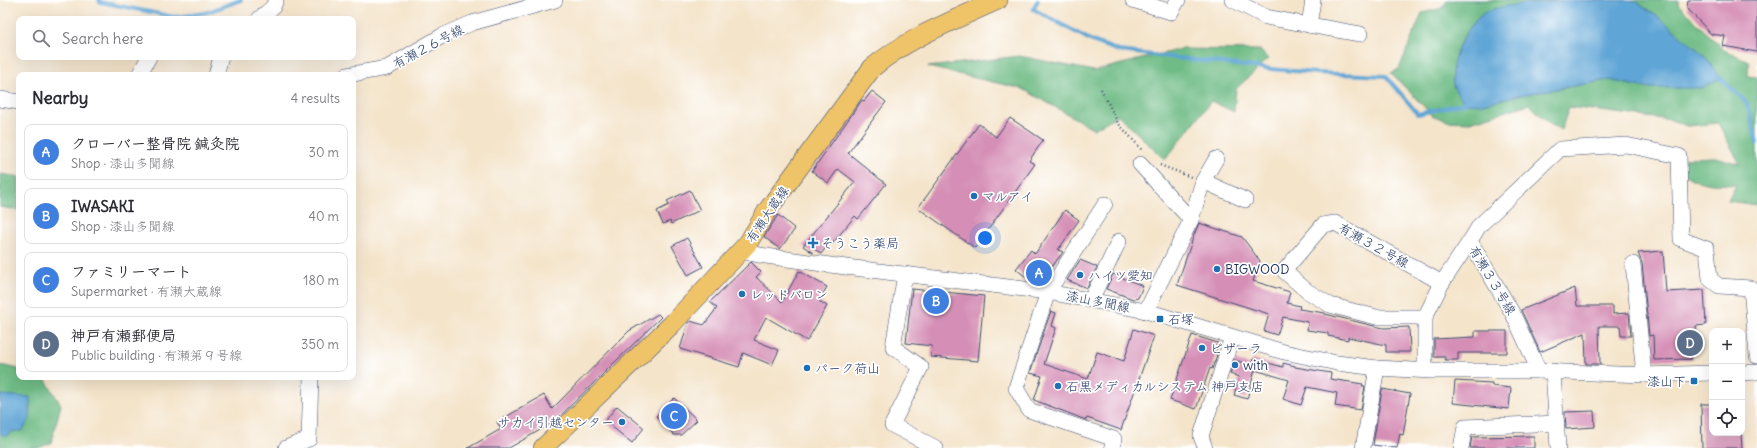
<!DOCTYPE html>
<meta charset="utf-8">
<style>
:root{--surface:#fff;--page:#f7f7f7;--text:#2b2b33;--muted:#7c7c81;--line:#e1e1e2;--accent:#2563eb}
body{margin:0;font-family:Delius,"Klee One",sans-serif;background:var(--page);color:var(--text)}
.controls{position:absolute;right:12px;bottom:12px;display:grid;overflow:hidden;border-radius:8px;box-shadow:0 4px 16px #0002}
.controls button{width:36px;height:36px;display:grid;place-items:center;padding:0;border:0;border-bottom:1px solid var(--line);background:var(--surface);color:var(--text);font:20px sans-serif}
.you{position:absolute;left:985px;top:238px;width:14px;height:14px;margin:-10px;border:3px solid #fff;border-radius:50%;background:#1a73e8;box-shadow:0 0 0 6px #1a73e833}
.badge{display:grid;place-items:center;width:26px;height:26px;border-radius:50%;background:var(--accent);color:#fff;font-size:13px;font-weight:700}
.pin{position:absolute;translate:-50% -50%;border:2px solid #fff;box-shadow:0 1px 4px #0006}
.list{margin:0;padding:0;list-style:none}
h2{display:flex;justify-content:space-between;align-items:center;height:52px;margin:0;padding:0 16px;font-size:17px}
h2 small{font-size:13px;font-weight:400;color:var(--muted)}
.list li{display:grid;grid-template-columns:26px 1fr auto;gap:12px;align-items:center;box-sizing:border-box;height:56px;margin:0 8px 8px;padding:0 8px;border:1px solid var(--line);border-radius:8px}
.list b{display:block;font-size:15px;white-space:nowrap}
.list p{margin:0;font-size:13px;white-space:nowrap;color:var(--muted)}
.list em{font-size:13px;font-style:normal;color:var(--muted)}
.icon{flex:none;width:22px;height:22px;fill:none;stroke:currentColor;stroke-width:2;stroke-linecap:round;stroke-linejoin:round}
.map{position:relative;flex:none;width:1757px;height:448px;overflow:hidden}
.search{position:absolute;background:var(--surface);box-shadow:0 4px 16px #0002;left:16px;top:16px;width:340px;height:44px;display:flex;align-items:center;gap:10px;box-sizing:border-box;padding:0 14px;border-radius:8px;color:var(--muted);font-size:15px}
.panel{position:absolute;background:var(--surface);box-shadow:0 4px 16px #0002;left:16px;top:72px;width:340px;height:308px;border-radius:8px}
.map>svg:first-child{display:block}
.forest{fill:#6fbc86;stroke:#457672}
.water{fill:#5fa5d5;stroke:#3d6a9a}
.lines{fill:none;stroke-linecap:round;stroke-linejoin:round}
.stream{stroke:#5fa5d5;stroke-width:4}
.building{fill:#d58fb6}
.minor-casing{stroke:#3c4a6e;stroke-width:16}
.major-casing{stroke:#3c4a6e;stroke-width:20}
.path{stroke:#3c4a6e;stroke-width:2.5;stroke-dasharray:1 3;stroke-linecap:butt}
.minor{stroke:#fff;stroke-width:15}
.major{stroke:#efc469;stroke-width:19}
.poi-dot{fill:#1f6fb2;stroke:#fff;stroke-width:1.5}
.labels{text-anchor:middle;stroke-width:3.5;stroke-linejoin:round;paint-order:stroke}
.street-label{font-size:13px;fill:#1b2f5e;stroke:#fff}
.poi-label{font-size:13px;fill:#1b2f5e;stroke:#fff;text-anchor:start}
</style>
<div class="map">
<svg width="1757" height="448" viewBox="0 0 1757 448">
<rect width="100%" height="100%" fill="#fff"/>
<filter id="ink" filterUnits="userSpaceOnUse"><feTurbulence type="fractalNoise" baseFrequency=".025" numOctaves="2"/><feDisplacementMap in="SourceGraphic" scale="8" xChannelSelector="R" yChannelSelector="G"/><feConvolveMatrix kernelMatrix="1 2 1 2 8 2 1 2 1" color-interpolation-filters="sRGB"/></filter>
<filter id="wash" filterUnits="userSpaceOnUse"><feTurbulence type="fractalNoise" baseFrequency=".012" numOctaves="4" result="noise"/><feDisplacementMap in="SourceGraphic" scale="16" xChannelSelector="R" yChannelSelector="G"/><feGaussianBlur stdDeviation="0.9" result="paint"/><feColorMatrix in="noise" values="0 0 0 0 0 0 0 0 0 0 0 0 0 0 0 0 0 1.4 0 .05"/><feComposite in="paint" operator="in"/></filter>
<g filter="url(#wash)">
<rect width="100%" height="100%" fill="#f4e4ca"/>
<g class="forest">
<path d="M1447,0H1563L1556,1L1482,104L1514,96L1609,80L1647,88L1661,19L1633,0H1679L1678,4L1724,50L1749,61L1748,76L1757,77V205L1728,201L1736,185L1711,184L1693,180L1683,172L1685,158L1715,157L1740,164L1718,123L1687,126L1671,120L1569,107L1561,130L1550,124L1529,104L1470,122L1447,121L1433,116L1391,73L1399,69L1422,13L1443,8Z"/>
<path d="M1181,49L1260,50L1268,59L1236,89L1234,112L1211,101L1165,160L1118,115L1094,129L1023,89L928,67L1020,56L1094,71Z"/>
<path d="M0,174L19,177V210L0,207Z"/>
<path d="M0,365L19,369V377H44L61,405L51,443L38,448H0Z"/>
</g>
<g class="water">
<path d="M1563,0H1633L1661,19L1705,56L1720,78L1703,88H1647L1609,80L1514,96L1482,104L1465,103C1460,97 1455,92 1453,85C1448,63 1463,33 1478,18C1481,16 1484,12 1487,11C1512,2 1539,4 1563,0Z"/>
<path d="M0,395L30,397V419L22,431H14L6,436L0,434Z"/>
</g>
<g class="lines">
<g class="stream">
<path d="M99,0L100,2L175,17L205,13L241,0"/>
<path d="M1038,0L1033,9L1092,41L1119,51L1271,69L1316,73L1386,76L1418,114L1465,103L1466,100"/>
<path d="M1715,76L1720,78L1747,103L1757,143"/>
</g>
</g>
<g id="blocks">
<g class="building">
<path d="M1688,0H1757V52L1723,46L1725,36L1711,34L1687,8Z"/>
<path d="M872,91L886,102L848,153L886,184L858,219L855,216L832,244L830,242L821,254L816,250L813,253L803,246L855,182L838,169L828,183L812,171L862,100L864,101Z"/>
<path d="M1010,118L1043,140L1029,161L1035,164L975,248L918,208L979,124L996,137Z"/>
<path d="M690,190L700,210L671,224L670,221L663,224L657,211L669,205L667,201Z"/>
<path d="M1065,210L1079,220L1058,250L1063,252L1060,256L1042,279L1031,281L1016,269L1031,250L1035,254Z"/>
<path d="M778,215L795,229L780,249L764,237Z"/>
<path d="M1199,223L1242,237L1260,261L1253,281L1290,292L1287,303L1300,306L1299,309L1325,313V314L1374,326L1384,328L1409,327L1410,352H1386V345L1348,337V340L1328,336V333L1307,330L1308,322L1283,317L1277,335L1264,331L1269,314L1177,285L1194,235Z"/>
<path d="M687,238L703,267L688,275L672,246Z"/>
<path d="M1663,251L1666,292L1704,290L1706,325L1696,326L1697,353H1691V359L1654,360L1653,335L1649,336L1642,263L1638,253Z"/>
<path d="M1080,260L1097,267L1087,288L1067,280Z"/>
<path d="M751,262L761,272L756,277L782,302L799,271L827,287L819,301L827,306L807,341L766,317L754,340L779,350L772,365L743,353L739,367L680,349L688,323L690,321L704,325L717,308L710,302Z"/>
<path d="M1113,274L1143,286L1138,298L1133,299L1106,289Z"/>
<path d="M1575,288L1577,306H1613V314L1629,313L1631,336H1621L1620,326H1599L1600,364H1586L1585,333L1540,352L1521,310Z"/>
<path d="M912,289L984,296L978,361L931,357L932,346L906,343Z"/>
<path d="M1051,311L1056,313L1052,326L1056,328L1044,364L1088,379L1097,352L1124,361L1134,329L1154,336L1121,430L1087,418L1086,420L1034,400L1042,376L1030,373Z"/>
<path d="M658,314L661,317L554,422L509,448H468L501,429L497,422L544,395L552,409L629,331Z"/>
<path d="M1475,331H1507V353H1458V360H1445V357H1434V339L1475,337Z"/>
<path d="M1192,335L1218,343L1215,354L1217,355L1212,369L1210,368L1196,409L1170,400Z"/>
<path d="M1253,359L1283,367V363L1295,366V367L1331,373L1330,379L1363,384L1362,386H1365L1361,410L1335,406L1337,393L1307,387L1301,405L1283,399L1289,380L1255,370L1247,399L1234,395L1239,377L1230,374L1234,360L1251,365Z"/>
<path d="M1455,381L1492,383V386L1511,388L1509,409L1453,403Z"/>
<path d="M1382,389L1410,394L1403,435L1400,434L1397,448L1373,445Z"/>
<path d="M674,398L697,420L681,435H674L656,416Z"/>
<path d="M1701,404H1712V433H1741L1742,448H1702Z"/>
<path d="M617,406L644,428L632,443L605,421Z"/>
<path d="M1594,411L1595,427L1566,429L1565,412Z"/>
<path d="M1534,436V448H1470L1472,437Z"/>
</g>
</g>
</g>
<g filter="url(#ink)">
<use href="#blocks" fill-opacity="0" stroke="#3c4a6e" stroke-width="1"/>
<g class="lines">
<g class="minor-casing">
<g id="minor">
<path d="M1133,0L1171,12L1178,0"/>
<path d="M1233,0L1266,17L1309,25L1313,0"/>
<path d="M259,19L273,7L276,0"/>
<path d="M1309,25L1360,34"/>
<path d="M139,75L149,57"/>
<path d="M216,75L221,57"/>
<path d="M347,75L387,68L442,36L472,23L555,0"/>
<path d="M0,99L19,102"/>
<path d="M1140,164L1191,220"/>
<path d="M1203,181L1245,200"/>
<path d="M1105,204L1048,292L1016,388L1029,410L1114,439L1112,448"/>
<path d="M741,251L759,255L830,265L1048,292L1146,311L1284,352L1337,363L1377,368L1431,371H1539L1644,375L1712,373"/>
<path d="M1633,264L1644,375"/>
<path d="M905,274L893,347L921,367L892,425L936,448"/>
<path d="M1091,300L1119,241"/>
<path d="M1146,311L1191,220L1203,181L1216,159"/>
<path d="M1425,317H1376L1330,305L1307,291L1284,271L1323,225L1335,223L1442,283"/>
<path d="M1425,370V317L1442,283L1470,241"/>
<path d="M1539,371L1513,314L1470,241L1479,226L1560,149L1626,145L1679,156L1681,239L1707,249L1710,279L1719,286L1751,288L1757,356"/>
<path d="M1553,371L1558,448"/>
<path d="M1742,373L1757,372"/>
<path d="M286,448L309,439L311,377"/>
<path d="M1205,448L1201,436L1232,337"/>
<path d="M1363,448L1377,368"/>
<path d="M1461,448L1465,427L1557,423"/>
</g>
</g>
<g class="major-casing">
<path id="major" d="M543,448L672,324L748,243L767,211L872,68C909,37 955,20 998,0"/>
</g>
<g class="path">
<path d="M1101,89L1118,123L1143,151"/>
<path d="M1160,165L1191,177"/>
</g>
<use href="#minor" class="minor"/>
<use href="#major" class="major"/>
</g>
</g>
<g class="poi-dot">
<circle cx="974" cy="196" r="4"/>
<path d="M811 237h4v4h4v4h-4v4h-4v-4h-4v-4h4z"/>
<circle cx="1217" cy="269" r="4"/>
<circle cx="1080" cy="275" r="4"/>
<circle cx="742" cy="294" r="4"/>
<rect x="1156" y="315" width="8" height="8" rx="2"/>
<circle cx="1202" cy="348" r="4"/>
<circle cx="1235" cy="365" r="4"/>
<circle cx="807" cy="368" r="4"/>
<rect x="1690" y="377" width="8" height="8" rx="2"/>
<circle cx="1058" cy="386" r="4"/>
<circle cx="622" cy="422" r="4"/>
</g>
<g class="labels">
<g class="street-label">
<text transform="translate(428 46) rotate(-28)" y="5">有瀬２６号線</text>
<text transform="translate(767 214) rotate(-56)" y="5">有瀬大蔵線</text>
<text transform="translate(1374 245) rotate(29)" y="5">有瀬３２号線</text>
<text transform="translate(1493 280) rotate(59)" y="5">有瀬３３号線</text>
<text transform="translate(1098 301) rotate(11)" y="5">漆山多聞線</text>
</g>
<g class="poi-label">
<text x="982" y="201">マルアイ</text>
<text x="821" y="248">そうこう薬局</text>
<text x="1225" y="274">BIGWOOD</text>
<text x="1088" y="280">ハイツ愛知</text>
<text x="750" y="299">レッドバロン</text>
<text x="1168" y="324">石塚</text>
<text x="1210" y="353">ピザーラ</text>
<text x="1243" y="370">with</text>
<text x="815" y="373">パーク荷山</text>
<text x="1686" y="386" text-anchor="end">漆山下</text>
<text x="1066" y="391">石黒メディカルシステム 神戸支店</text>
<text x="614" y="427" text-anchor="end">サカイ引越センター</text>
</g>
</g>
</svg>
<div class="controls">
<button>+</button>
<button>−</button>
<button><svg class="icon" aria-label="locate" viewBox="0 0 24 24"><circle cx="12" cy="12" r="6"/><path d="M12 2v4M12 18v4M2 12h4M18 12h4"/></svg></button>
</div>
<div class="you"></div>
<div class="pin badge" style="left:1039px;top:273px;background:#3f7fe0">A</div>
<div class="pin badge" style="left:936px;top:301px;background:#3f7fe0">B</div>
<div class="pin badge" style="left:674px;top:416px;background:#3f7fe0">C</div>
<div class="pin badge" style="left:1690px;top:343px;background:#5c6f8a">D</div>
<div class="search"><svg class="icon" aria-label="search" viewBox="0 0 24 24"><circle cx="10" cy="10" r="6"/><path d="M15 15l6 6"/></svg>Search here</div>
<section class="panel">
<h2>Nearby<small>4 results</small></h2>
<ul class="list">
<li><span class="badge" style="background:#3f7fe0">A</span><div><b>クローバー整骨院 鍼灸院</b><p>Shop · 漆山多聞線</p></div><em>30 m</em></li>
<li><span class="badge" style="background:#3f7fe0">B</span><div><b>IWASAKI</b><p>Shop · 漆山多聞線</p></div><em>40 m</em></li>
<li><span class="badge" style="background:#3f7fe0">C</span><div><b>ファミリーマート</b><p>Supermarket · 有瀬大蔵線</p></div><em>180 m</em></li>
<li><span class="badge" style="background:#5c6f8a">D</span><div><b>神戸有瀬郵便局</b><p>Public building · 有瀬第９号線</p></div><em>350 m</em></li>
</ul>
</section>
</div>
